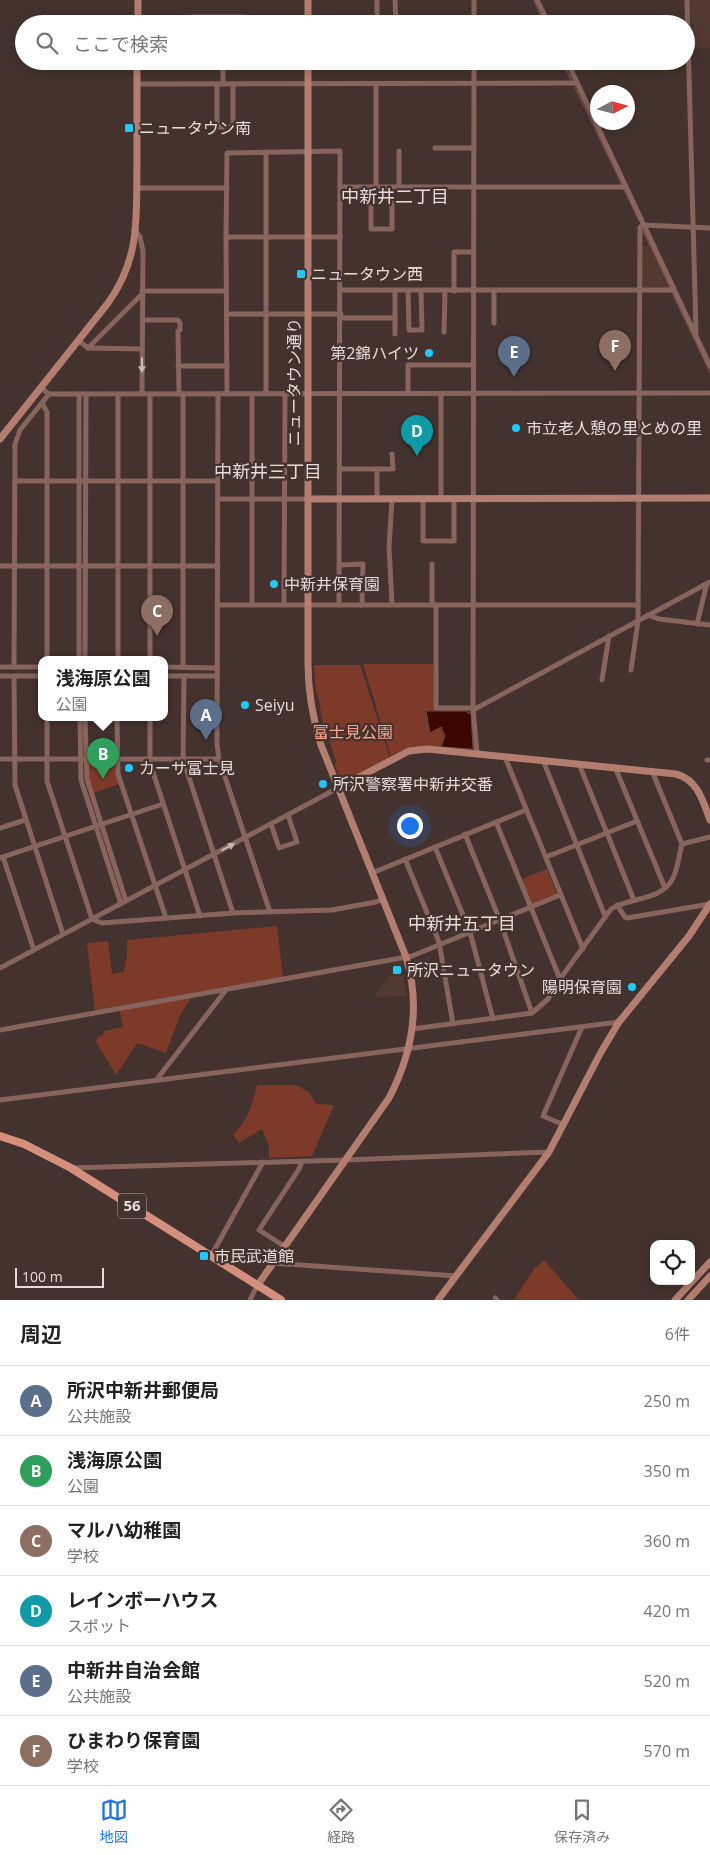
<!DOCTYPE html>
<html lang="ja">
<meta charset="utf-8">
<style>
:root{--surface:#fff;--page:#f6f6f6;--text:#222;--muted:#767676;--line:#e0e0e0;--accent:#1a73e8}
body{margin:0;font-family:"Open Sans","Noto Sans JP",sans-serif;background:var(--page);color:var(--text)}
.controls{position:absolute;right:15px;bottom:15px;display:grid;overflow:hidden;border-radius:10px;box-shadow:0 2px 12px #0003}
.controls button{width:45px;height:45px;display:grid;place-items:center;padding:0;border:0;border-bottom:1px solid var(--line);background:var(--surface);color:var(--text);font:25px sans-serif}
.compass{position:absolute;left:590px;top:85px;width:45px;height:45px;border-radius:50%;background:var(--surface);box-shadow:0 2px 12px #0003;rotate:84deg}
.scale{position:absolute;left:15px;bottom:12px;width:89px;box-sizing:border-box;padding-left:5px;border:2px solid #e6dbd8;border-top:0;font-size:14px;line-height:18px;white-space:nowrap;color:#e6dbd8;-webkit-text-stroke:4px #44322e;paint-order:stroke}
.you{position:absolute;left:409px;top:825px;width:18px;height:18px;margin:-12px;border:4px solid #fff;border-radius:50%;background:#1a73e8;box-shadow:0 0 0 8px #1a73e833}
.badge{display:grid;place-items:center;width:32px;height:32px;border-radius:50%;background:var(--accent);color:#fff;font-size:16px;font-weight:700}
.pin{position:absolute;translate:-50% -41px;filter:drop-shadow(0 1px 2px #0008)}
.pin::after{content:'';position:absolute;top:26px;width:18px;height:15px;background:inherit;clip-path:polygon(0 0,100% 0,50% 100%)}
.popup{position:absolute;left:38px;top:656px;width:130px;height:65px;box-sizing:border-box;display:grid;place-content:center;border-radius:10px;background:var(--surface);filter:drop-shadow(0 1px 4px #0005);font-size:16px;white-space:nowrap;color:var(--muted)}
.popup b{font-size:19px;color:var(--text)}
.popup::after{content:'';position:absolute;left:50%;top:100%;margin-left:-10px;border:10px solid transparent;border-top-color:var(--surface)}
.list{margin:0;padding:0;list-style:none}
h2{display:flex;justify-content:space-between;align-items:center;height:65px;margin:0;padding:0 20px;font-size:21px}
h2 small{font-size:16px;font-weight:400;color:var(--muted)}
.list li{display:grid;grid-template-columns:32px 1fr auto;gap:15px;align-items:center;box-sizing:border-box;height:70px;padding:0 20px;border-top:1px solid var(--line)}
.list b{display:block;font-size:19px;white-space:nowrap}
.list p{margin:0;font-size:16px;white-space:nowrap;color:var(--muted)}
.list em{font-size:16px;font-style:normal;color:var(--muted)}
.icon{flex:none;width:28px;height:28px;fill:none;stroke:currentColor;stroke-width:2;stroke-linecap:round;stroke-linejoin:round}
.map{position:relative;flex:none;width:710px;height:1300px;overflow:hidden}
.search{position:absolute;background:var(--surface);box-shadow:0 2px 12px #0003;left:15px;right:15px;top:15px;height:55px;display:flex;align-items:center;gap:12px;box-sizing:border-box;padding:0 18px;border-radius:28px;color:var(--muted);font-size:19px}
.sheet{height:485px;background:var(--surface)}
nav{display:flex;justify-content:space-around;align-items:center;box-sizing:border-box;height:70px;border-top:1px solid var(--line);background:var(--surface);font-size:14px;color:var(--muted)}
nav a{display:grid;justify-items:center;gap:2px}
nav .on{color:var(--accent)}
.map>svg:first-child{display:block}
.built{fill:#523a33}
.green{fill:#7d3a28}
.water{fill:#3b0700;stroke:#6e4741}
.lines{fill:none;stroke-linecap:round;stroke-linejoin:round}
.stream{stroke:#6e4741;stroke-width:2}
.street{stroke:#87655c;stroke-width:5}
.secondary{stroke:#b37e6f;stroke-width:7}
.primary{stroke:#d5907d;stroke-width:8}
.oneway{fill:#cab8b3}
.poi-dot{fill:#1ec9fd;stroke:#44322e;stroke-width:2}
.labels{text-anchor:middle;stroke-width:4.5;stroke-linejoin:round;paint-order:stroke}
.shield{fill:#44322e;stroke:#b5a8a5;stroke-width:1}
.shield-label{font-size:15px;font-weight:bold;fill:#e6dbd8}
.poi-label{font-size:16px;fill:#e6dbd8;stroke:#44322e;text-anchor:start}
.street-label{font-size:16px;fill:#e6dbd8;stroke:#44322e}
.park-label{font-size:16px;fill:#fba58e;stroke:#44322e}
.neighbourhood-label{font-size:18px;fill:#e6dbd8;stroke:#44322e}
</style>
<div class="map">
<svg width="710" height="1300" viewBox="0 0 710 1300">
<rect width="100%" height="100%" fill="#44322e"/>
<g class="built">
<path d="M690,0H710V45L709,48H692V27L694,24H691Z"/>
<path d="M649,245L669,288H642V247Z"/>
<path d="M401,961L407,996L374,997Z"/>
</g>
<g class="green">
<path d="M363,664H433L434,710L425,711L430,733L440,728L444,737L440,747C419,746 411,746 391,756Z"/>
<path d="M314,665H360L390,758L342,782L335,766L336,762L322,719L318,695L316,693Z"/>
<path d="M89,762H113L115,764L119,784L93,793L89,780L87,764Z"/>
<path d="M547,869L557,894L532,905L522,879Z"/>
<path d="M277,926L283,978L194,993L180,1015L166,1053L137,1043L116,1075L96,1042L98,1037L103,1035L104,1031L123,1027L119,1007L95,1011L87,943L108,941L112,974L124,972L127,955V940Z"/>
<path d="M257,1085H295L309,1092L316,1104L334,1105L312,1156L269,1158V1146L262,1129L239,1143L233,1134C248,1122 252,1103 257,1085Z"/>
<path d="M544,1260L579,1300H514L534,1269Z"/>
</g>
<path class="water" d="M426,711H465L471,714L473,748L471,749L441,747L445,736L441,727L430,733Z"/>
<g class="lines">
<g class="stream">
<path d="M534,0L545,24"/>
<path d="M563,61L572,82"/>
<path d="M575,87L622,184"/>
<path d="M624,189L639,220"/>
<path d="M643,230L670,287"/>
<path d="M672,292L710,372"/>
</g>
<g class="street">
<path d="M377,0V24H396L395,0"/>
<path d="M537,0L549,24"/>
<path d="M687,0L696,332"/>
<path d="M192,24V17H243V24"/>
<path d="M474,24V0"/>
<path d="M223,61V84"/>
<path d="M474,61L473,708L477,754"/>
<path d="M567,61L710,366"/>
<path d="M137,84L577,83"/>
<path d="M217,84V127H233V84"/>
<path d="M376,85V187"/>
<path d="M435,148H474"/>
<path d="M399,151V188"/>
<path d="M340,187H626"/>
<path d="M371,187V229H392V187"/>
<path d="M137,188H227"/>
<path d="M136,231L140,237L143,251L142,394"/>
<path d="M226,237H340"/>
<path d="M340,290H674"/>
<path d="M142,291H226"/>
<path d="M395,291V334"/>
<path d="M408,291L409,330H422L421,291"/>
<path d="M454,291V252H473"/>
<path d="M227,314H341"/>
<path d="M340,318H395"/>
<path d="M142,320H178L180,323V330L178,331L179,394"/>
<path d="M494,323V290"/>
<path d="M444,332L445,291"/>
<path d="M78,340L88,348L142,294"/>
<path d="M88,348L142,349"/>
<path d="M178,366H227"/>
<path d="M41,388L49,394L710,393"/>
<path d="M266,393V152"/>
<path d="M408,393V365H474"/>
<path d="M79,394V660"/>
<path d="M218,394L217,744L219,759L270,912"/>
<path d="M227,394L226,237L227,153L340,151L339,605"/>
<path d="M252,394V604"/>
<path d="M441,394V499"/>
<path d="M42,403L47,412V660"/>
<path d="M340,469H377"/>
<path d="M15,481H217"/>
<path d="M218,499H308"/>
<path d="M377,499V469H393L392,454"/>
<path d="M392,499L389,547L392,604"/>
<path d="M423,499V541H454V499"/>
<path d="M432,564V604"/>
<path d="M340,565L363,564L362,605"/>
<path d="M0,566H218"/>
<path d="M284,604L285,393"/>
<path d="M217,605H638"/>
<path d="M436,605V708H473"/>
<path d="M648,615L659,619L710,625"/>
<path d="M697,624L707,583"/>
<path d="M85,660L86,394"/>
<path d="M118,660V394"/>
<path d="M150,660V394"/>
<path d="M0,667H42"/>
<path d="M14,667L15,444L20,430L49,394"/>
<path d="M164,667L217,668"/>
<path d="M183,667V394"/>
<path d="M631,670L638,621L640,227L643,225L710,228"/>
<path d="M0,676H42"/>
<path d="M14,676L15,785L63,934"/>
<path d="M164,676H217"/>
<path d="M184,676L183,759L233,913"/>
<path d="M602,680L609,636"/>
<path d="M473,710L710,582"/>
<path d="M47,718V781L92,919L102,923L233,913L332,910L376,902L383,899"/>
<path d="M80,718L81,780L121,904"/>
<path d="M85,718L87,779L126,901"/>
<path d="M117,718L118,774L166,918"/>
<path d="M150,718V763L200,916"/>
<path d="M505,757L583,949"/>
<path d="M0,759H219"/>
<path d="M543,760L605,916"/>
<path d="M707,760H710"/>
<path d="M579,764L634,900"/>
<path d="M615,767L665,888"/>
<path d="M652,771L682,844"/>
<path d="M496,822L560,979"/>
<path d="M271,824L279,848L297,842L288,815"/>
<path d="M0,828L25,820"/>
<path d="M465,834L499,918L532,1013"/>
<path d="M435,847L470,932L493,1019"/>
<path d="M3,857L34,950"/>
<path d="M546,857L637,821"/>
<path d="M0,858L163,804"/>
<path d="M405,859L439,942L453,1024"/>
<path d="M372,873L526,810"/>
<path d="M617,905L625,917L627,918L710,904"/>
<path d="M0,968L338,788"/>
<path d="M412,1029L532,1013L548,999L560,979L611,909C630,897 662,901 673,878C678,868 679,855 682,844L710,837"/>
<path d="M0,1030L412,956L560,895"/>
<path d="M157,1079L226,990"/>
<path d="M0,1100L619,1022"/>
<path d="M564,1125L543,1116L582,1027"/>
<path d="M71,1168L346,1160L549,1152"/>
<path d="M284,1246L259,1230L299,1169L302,1161"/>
<path d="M211,1256L263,1162"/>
<path d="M272,1263L456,1276"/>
<path d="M495,1298L497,1300"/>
<path d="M250,1300L257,1286"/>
</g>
<g class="secondary">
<path d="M138,24V0"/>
<path d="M308,24V0"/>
<path d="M0,439L108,303C141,257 136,217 137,164C137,130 137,96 137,61"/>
<path d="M308,499L710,498"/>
<path d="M338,788L409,751L427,749L676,774C698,780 703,801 710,820"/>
<path d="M257,1286L389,1098C412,1054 421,1006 406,957L321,745C313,719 308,692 308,664V61"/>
<path d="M438,1300L549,1152L601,1052L619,1022L689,936L710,904"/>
<path d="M675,1300L710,1262"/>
<path d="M688,1300L710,1276"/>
</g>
<path class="primary" d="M0,1136L24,1144L71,1168L281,1300"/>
</g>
<defs><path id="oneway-solid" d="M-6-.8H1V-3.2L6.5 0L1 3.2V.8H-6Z" transform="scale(1.25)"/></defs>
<g class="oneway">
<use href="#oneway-solid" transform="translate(142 365) rotate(90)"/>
<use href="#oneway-solid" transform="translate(228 847) rotate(-28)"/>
</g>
<g class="poi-dot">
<rect x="124" y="123" width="10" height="10" rx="2.5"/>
<rect x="296" y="269" width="10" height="10" rx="2.5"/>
<circle cx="429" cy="353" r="5"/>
<circle cx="516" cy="428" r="5"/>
<circle cx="274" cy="584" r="5"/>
<circle cx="245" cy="705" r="5"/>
<circle cx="129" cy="768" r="5"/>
<circle cx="323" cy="784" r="5"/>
<rect x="392" y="965" width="10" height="10" rx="2.5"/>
<circle cx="632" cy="987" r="5"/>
<rect x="199" y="1251" width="10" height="10" rx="2.5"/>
</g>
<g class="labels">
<rect class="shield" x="118" y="1193.5" width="28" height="25" rx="4"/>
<g class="shield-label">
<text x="132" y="1211">56</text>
</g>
<g class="poi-label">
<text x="139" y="134">ニュータウン南</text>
<text x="311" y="280">ニュータウン西</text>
<text x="419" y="359" text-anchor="end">第2錦ハイツ</text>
<text x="526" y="434">市立老人憩の里とめの里</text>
<text x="284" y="590">中新井保育園</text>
<text x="255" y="711">Seiyu</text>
<text x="139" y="774">カーサ富士見</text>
<text x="333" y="790">所沢警察署中新井交番</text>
<text x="407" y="976">所沢ニュータウン</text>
<text x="622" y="993" text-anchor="end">陽明保育園</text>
<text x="214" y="1262">市民武道館</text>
</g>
<g class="street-label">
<text transform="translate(294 382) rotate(-90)" y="6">ニュータウン通り</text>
</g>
<g class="park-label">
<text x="353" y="738">富士見公園</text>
</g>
<g class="neighbourhood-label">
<text x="395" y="203">中新井二丁目</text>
<text x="268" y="478">中新井三丁目</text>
<text x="462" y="930">中新井五丁目</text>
</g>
</g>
</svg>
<div class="controls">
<button><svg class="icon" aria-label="locate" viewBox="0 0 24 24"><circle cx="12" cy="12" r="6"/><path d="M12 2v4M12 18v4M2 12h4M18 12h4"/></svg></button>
</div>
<svg class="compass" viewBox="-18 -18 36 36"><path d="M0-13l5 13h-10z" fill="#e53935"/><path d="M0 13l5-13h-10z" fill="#767676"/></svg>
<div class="scale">100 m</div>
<div class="you"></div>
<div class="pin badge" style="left:206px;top:740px;background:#5c6f8a">A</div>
<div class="pin badge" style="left:103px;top:779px;background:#2e9e5b">B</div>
<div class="popup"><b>浅海原公園</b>公園</div>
<div class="pin badge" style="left:157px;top:636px;background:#8d6e63">C</div>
<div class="pin badge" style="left:417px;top:456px;background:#0f9aa8">D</div>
<div class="pin badge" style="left:514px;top:377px;background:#5c6f8a">E</div>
<div class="pin badge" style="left:615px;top:371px;background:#8d6e63">F</div>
<div class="search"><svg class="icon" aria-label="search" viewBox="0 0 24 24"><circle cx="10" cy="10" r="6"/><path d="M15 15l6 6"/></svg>ここで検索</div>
</div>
<section class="sheet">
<h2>周辺<small>6件</small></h2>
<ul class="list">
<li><span class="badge" style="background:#5c6f8a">A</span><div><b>所沢中新井郵便局</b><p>公共施設</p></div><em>250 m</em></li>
<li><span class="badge" style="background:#2e9e5b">B</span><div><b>浅海原公園</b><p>公園</p></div><em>350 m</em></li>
<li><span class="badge" style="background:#8d6e63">C</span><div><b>マルハ幼稚園</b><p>学校</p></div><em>360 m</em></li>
<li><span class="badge" style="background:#0f9aa8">D</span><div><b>レインボーハウス</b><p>スポット</p></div><em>420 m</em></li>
<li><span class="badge" style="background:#5c6f8a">E</span><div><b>中新井自治会館</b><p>公共施設</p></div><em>520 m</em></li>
<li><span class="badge" style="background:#8d6e63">F</span><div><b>ひまわり保育園</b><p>学校</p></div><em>570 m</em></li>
</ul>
</section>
<nav>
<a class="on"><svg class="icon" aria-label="map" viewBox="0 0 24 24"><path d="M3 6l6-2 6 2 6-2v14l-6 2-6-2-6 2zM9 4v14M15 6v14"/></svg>地図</a>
<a><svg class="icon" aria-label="directions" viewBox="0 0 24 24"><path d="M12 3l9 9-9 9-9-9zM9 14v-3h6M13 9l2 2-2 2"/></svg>経路</a>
<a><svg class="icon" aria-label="saved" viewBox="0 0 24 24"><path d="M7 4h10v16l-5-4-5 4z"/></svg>保存済み</a>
</nav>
